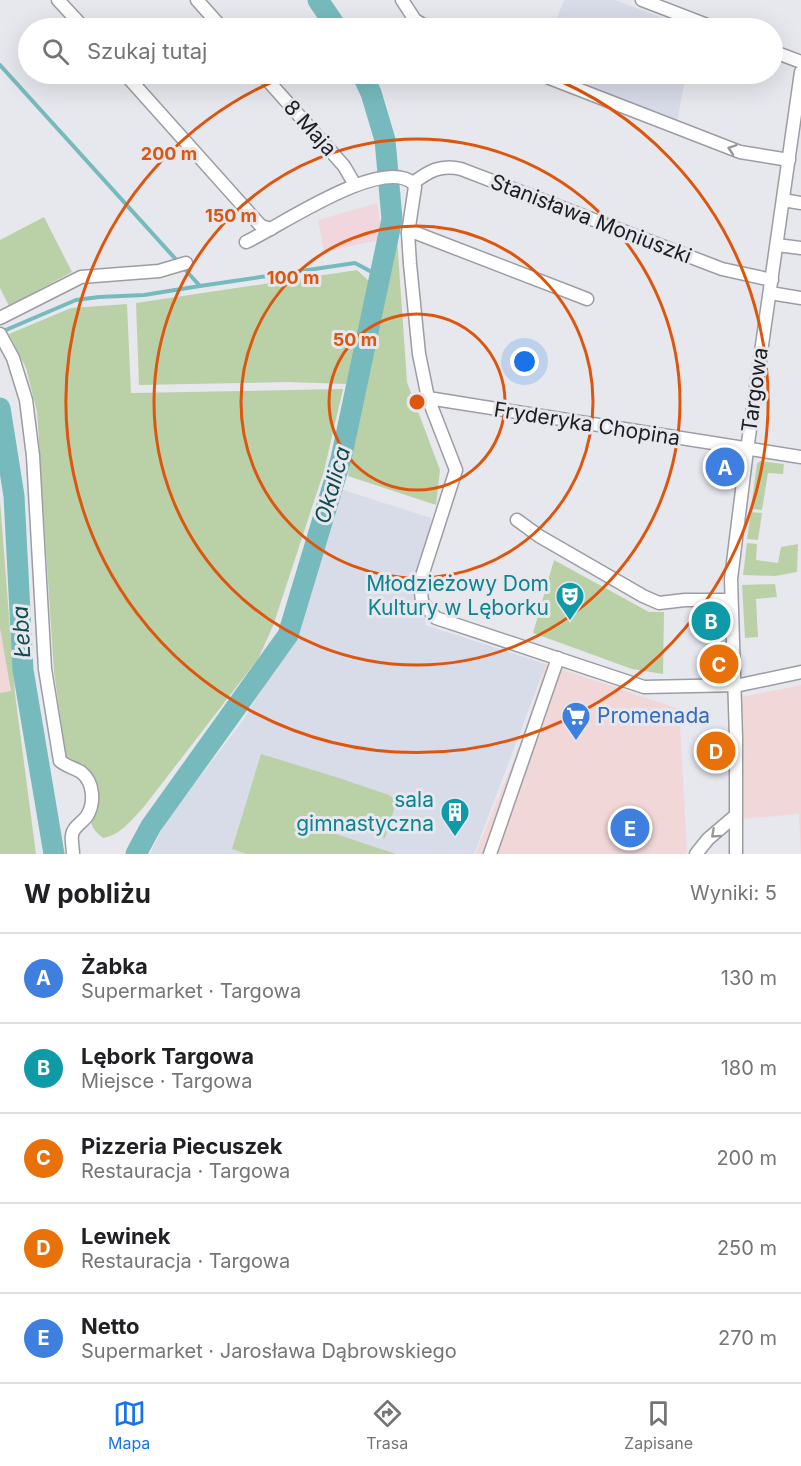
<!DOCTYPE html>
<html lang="pl">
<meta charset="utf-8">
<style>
:root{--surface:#fff;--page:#f2f2f2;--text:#202124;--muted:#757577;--line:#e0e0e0;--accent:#1a73e8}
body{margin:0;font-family:Inter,sans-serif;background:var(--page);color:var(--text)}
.you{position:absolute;left:525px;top:362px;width:21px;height:21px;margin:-15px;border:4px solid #fff;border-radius:50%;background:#1a73e8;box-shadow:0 0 0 9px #1a73e833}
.badge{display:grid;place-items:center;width:39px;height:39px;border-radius:50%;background:var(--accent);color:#fff;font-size:20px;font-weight:700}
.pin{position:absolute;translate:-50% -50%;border:3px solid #fff;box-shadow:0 2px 6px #0006}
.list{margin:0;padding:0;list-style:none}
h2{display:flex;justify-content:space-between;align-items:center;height:78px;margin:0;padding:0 24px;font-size:26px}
h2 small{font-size:20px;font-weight:400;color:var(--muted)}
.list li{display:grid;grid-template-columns:39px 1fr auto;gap:18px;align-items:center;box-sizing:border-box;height:90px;padding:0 24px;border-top:2px solid var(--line)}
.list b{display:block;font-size:22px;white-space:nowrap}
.list p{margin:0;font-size:20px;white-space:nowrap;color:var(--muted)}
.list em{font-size:20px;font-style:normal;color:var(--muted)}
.icon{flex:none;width:33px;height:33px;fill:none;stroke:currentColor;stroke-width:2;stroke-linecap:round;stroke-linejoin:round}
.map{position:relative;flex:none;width:801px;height:854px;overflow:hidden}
.search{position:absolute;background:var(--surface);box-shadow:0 6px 24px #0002;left:18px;right:18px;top:18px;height:66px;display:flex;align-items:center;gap:15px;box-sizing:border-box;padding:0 21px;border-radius:33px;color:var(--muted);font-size:22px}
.sheet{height:528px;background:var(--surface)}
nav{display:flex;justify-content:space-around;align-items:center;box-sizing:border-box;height:84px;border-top:2px solid var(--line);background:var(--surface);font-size:16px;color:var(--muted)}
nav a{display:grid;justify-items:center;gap:3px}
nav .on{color:var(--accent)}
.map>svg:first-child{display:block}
.commercial{fill:#f2d7d8}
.industrial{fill:#f1d7dd}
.built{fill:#d8dbe8}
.green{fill:#bad1a8}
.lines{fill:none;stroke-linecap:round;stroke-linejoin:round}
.stream{stroke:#77babd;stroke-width:4}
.river{stroke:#77babd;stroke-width:21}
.street-casing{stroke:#9c9da3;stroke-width:15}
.street{stroke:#fff;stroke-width:12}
.oneway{stroke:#99999a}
.ring{fill:none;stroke:#de560d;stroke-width:3}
.labels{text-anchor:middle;stroke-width:6;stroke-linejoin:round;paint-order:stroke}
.street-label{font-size:21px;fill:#1d1d1f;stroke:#e7e8ee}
.culture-label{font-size:21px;fill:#0d838f;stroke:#e7e8ee;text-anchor:end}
.shop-label{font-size:21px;fill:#366cbe;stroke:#e7e8ee;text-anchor:start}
.water-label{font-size:22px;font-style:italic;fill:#104c4f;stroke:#e7e8ee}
.centre{fill:#de560d;stroke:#e7e8ee;stroke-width:3}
.ring-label{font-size:18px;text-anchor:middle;font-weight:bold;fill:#de560d;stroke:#e7e8ee;stroke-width:6;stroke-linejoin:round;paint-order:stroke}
</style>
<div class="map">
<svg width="801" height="854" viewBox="0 0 801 854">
<rect width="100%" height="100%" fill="#e7e8ee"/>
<g class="commercial">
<path d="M0,622L11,691L0,693Z"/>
<path d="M546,664L679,709L687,851L685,854H475L521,743Z"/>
<path d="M801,685V854L799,814L742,819V697Z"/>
</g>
<path class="industrial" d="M377,203L383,239L324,252L318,220Z"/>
<g class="built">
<path d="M564,0H615L689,28H553Z"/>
<path d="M539,74H686L676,127Z"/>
<path d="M334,487L431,518L425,625L546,664L474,854H150L164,824L244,719L295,631Z"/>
</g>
<g class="green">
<path d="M44,217L72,272L9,306L0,288V240Z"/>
<path d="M395,235L397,238L407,382L440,470L436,505L348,476L356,421Z"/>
<path d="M357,270L369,281L347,384L287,382L139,385L136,303Z"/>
<path d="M127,304L131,393L343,389L324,471L273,626L258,659L143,808C131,820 121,835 103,838C85,825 91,814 96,795L67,763L54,672L37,412L26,368L9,334L71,308Z"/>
<path d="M761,461L784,464L783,474L768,473L762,510L751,509L757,463Z"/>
<path d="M0,500L15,694L36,854H0V693L11,691L0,628Z"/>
<path d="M751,512L762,513L758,540L747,539Z"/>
<path d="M747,543L757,544L756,560L778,563L781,547L798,544L797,572L775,576L743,575Z"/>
<path d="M554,560L649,612H664L663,674L632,669L533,633Z"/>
<path d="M775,584L777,597L756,599L758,637L745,638L742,585Z"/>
<path d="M261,754L339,778L389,795L397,800L385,838L327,820L324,830L396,854H247L232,849Z"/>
</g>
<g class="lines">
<g class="stream">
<path d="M0,65L200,286L355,263L381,277"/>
<path d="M1,332L76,300L99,297L144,295L200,286"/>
</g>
<g class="river">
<path d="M318,0L337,28"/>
<path d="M0,408L14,496L23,670L54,854"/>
<path d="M136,854L151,826L288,635L341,459L392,219L385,140L371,93L362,74"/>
</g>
<g class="street-casing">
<g id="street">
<path d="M58,0L84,28"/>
<path d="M197,0L222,28"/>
<path d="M402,0L415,20L428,28"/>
<path d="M642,0L715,28"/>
<path d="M772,51L801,62"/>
<path d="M125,74L261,226L271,229"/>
<path d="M262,74L344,166L355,185"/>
<path d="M539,74L740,152L789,160"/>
<path d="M413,183L415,187L408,233L410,264L419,354L428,398L456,470L420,582L422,602L436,618L644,687L740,685L801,672"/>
<path d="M413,183C429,171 441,164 461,169L722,269L772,280"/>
<path d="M783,200L801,203"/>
<path d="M408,233H416L587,299"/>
<path d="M246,242C279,227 380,156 413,183"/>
<path d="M777,245L801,248"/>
<path d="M770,293L801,298"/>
<path d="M0,318L81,277L159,271L186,263"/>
<path d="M0,334L13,358L26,400L33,456L45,669L60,761C66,766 74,768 81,772C94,782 95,803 87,816C82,823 73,827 72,835C71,840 73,848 73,854"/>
<path d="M428,398L801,457"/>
<path d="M517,520L539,536L643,596L659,603L685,600H731"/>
<path d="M490,854L558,658"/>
<path d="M696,854L708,839L735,816"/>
<path d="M736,854V738L731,579L747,450L801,72"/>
</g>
</g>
<use href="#street" class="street"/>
</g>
<defs><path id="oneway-chevron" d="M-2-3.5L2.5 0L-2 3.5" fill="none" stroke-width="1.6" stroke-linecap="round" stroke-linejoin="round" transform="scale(1.5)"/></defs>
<g class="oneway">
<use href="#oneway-chevron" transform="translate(732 149) rotate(-161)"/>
<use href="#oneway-chevron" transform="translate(715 834) rotate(138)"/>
</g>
<g class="ring">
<circle cx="417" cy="402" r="88"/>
<circle cx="417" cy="402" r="176"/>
<circle cx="417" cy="402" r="263"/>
<path d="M543 74A351 351 0 1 1 291 74"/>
</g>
<defs>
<g id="theatre-pin" transform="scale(1.5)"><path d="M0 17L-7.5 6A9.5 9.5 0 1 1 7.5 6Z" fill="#0f9aa8" stroke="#e7e8ee"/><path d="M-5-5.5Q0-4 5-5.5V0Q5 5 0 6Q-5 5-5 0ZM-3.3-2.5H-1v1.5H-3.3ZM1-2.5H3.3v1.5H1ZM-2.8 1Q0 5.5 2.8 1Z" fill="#fff"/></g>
<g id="supermarket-pin" transform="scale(1.5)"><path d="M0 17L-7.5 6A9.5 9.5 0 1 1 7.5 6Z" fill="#3f7fe0" stroke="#e7e8ee"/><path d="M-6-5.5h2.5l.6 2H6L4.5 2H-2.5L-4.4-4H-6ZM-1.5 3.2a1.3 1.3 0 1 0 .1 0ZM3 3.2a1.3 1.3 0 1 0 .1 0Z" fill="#fff"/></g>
<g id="building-pin" transform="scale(1.5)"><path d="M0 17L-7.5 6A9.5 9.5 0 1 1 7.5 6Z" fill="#0f9aa8" stroke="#e7e8ee"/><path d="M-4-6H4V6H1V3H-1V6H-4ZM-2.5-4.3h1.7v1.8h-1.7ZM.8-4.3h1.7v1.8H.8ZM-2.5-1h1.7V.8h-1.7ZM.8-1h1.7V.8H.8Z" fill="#fff"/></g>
</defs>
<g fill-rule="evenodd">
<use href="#theatre-pin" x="570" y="596"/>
<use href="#supermarket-pin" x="576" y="716"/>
<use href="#building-pin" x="455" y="812"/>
</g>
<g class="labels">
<g class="street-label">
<text transform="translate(310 128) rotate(48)" y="7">8 Maja</text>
<text transform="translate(591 219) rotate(21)" y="7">Stanisława Moniuszki</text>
<text transform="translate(755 390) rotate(-82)" y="7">Targowa</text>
<text transform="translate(587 424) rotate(9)" y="7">Fryderyka Chopina</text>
</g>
<g class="culture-label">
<text x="549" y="591">Młodzieżowy Dom<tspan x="549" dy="24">Kultury w Lęborku</tspan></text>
<text x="434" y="807">sala<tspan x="434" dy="24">gimnastyczna</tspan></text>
</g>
<g class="shop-label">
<text x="597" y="723">Promenada</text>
</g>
<g class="water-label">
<text transform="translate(332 485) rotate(-74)" y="8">Okalica</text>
<text transform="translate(21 632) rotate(-93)" y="8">Łeba</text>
</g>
</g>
<circle cx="417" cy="402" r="9" class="centre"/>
<g class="ring-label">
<text x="169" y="160">200 m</text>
<text x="231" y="222">150 m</text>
<text x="293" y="284">100 m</text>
<text x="355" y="346">50 m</text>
</g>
</svg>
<div class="you"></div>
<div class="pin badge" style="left:725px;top:467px;background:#3f7fe0">A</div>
<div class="pin badge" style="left:711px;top:621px;background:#0f9aa8">B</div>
<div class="pin badge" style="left:719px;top:664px;background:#e8710a">C</div>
<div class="pin badge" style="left:716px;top:751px;background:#e8710a">D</div>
<div class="pin badge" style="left:630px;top:828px;background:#3f7fe0">E</div>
<div class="search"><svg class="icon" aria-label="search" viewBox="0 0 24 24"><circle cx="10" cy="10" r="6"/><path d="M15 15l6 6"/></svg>Szukaj tutaj</div>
</div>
<section class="sheet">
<h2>W pobliżu<small>Wyniki: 5</small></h2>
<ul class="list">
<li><span class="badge" style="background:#3f7fe0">A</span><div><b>Żabka</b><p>Supermarket · Targowa</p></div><em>130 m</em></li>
<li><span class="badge" style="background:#0f9aa8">B</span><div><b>Lębork Targowa</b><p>Miejsce · Targowa</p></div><em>180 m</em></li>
<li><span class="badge" style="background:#e8710a">C</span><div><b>Pizzeria Piecuszek</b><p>Restauracja · Targowa</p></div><em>200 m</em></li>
<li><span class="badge" style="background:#e8710a">D</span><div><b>Lewinek</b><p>Restauracja · Targowa</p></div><em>250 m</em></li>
<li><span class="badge" style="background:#3f7fe0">E</span><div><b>Netto</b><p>Supermarket · Jarosława Dąbrowskiego</p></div><em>270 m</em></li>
</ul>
</section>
<nav>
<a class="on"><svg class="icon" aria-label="map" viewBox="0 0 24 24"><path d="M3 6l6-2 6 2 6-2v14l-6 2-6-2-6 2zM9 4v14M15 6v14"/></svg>Mapa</a>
<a><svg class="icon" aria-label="directions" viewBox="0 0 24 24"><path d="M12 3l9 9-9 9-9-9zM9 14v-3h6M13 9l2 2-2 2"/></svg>Trasa</a>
<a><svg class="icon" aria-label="saved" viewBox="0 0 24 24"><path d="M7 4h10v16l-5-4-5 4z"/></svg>Zapisane</a>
</nav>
